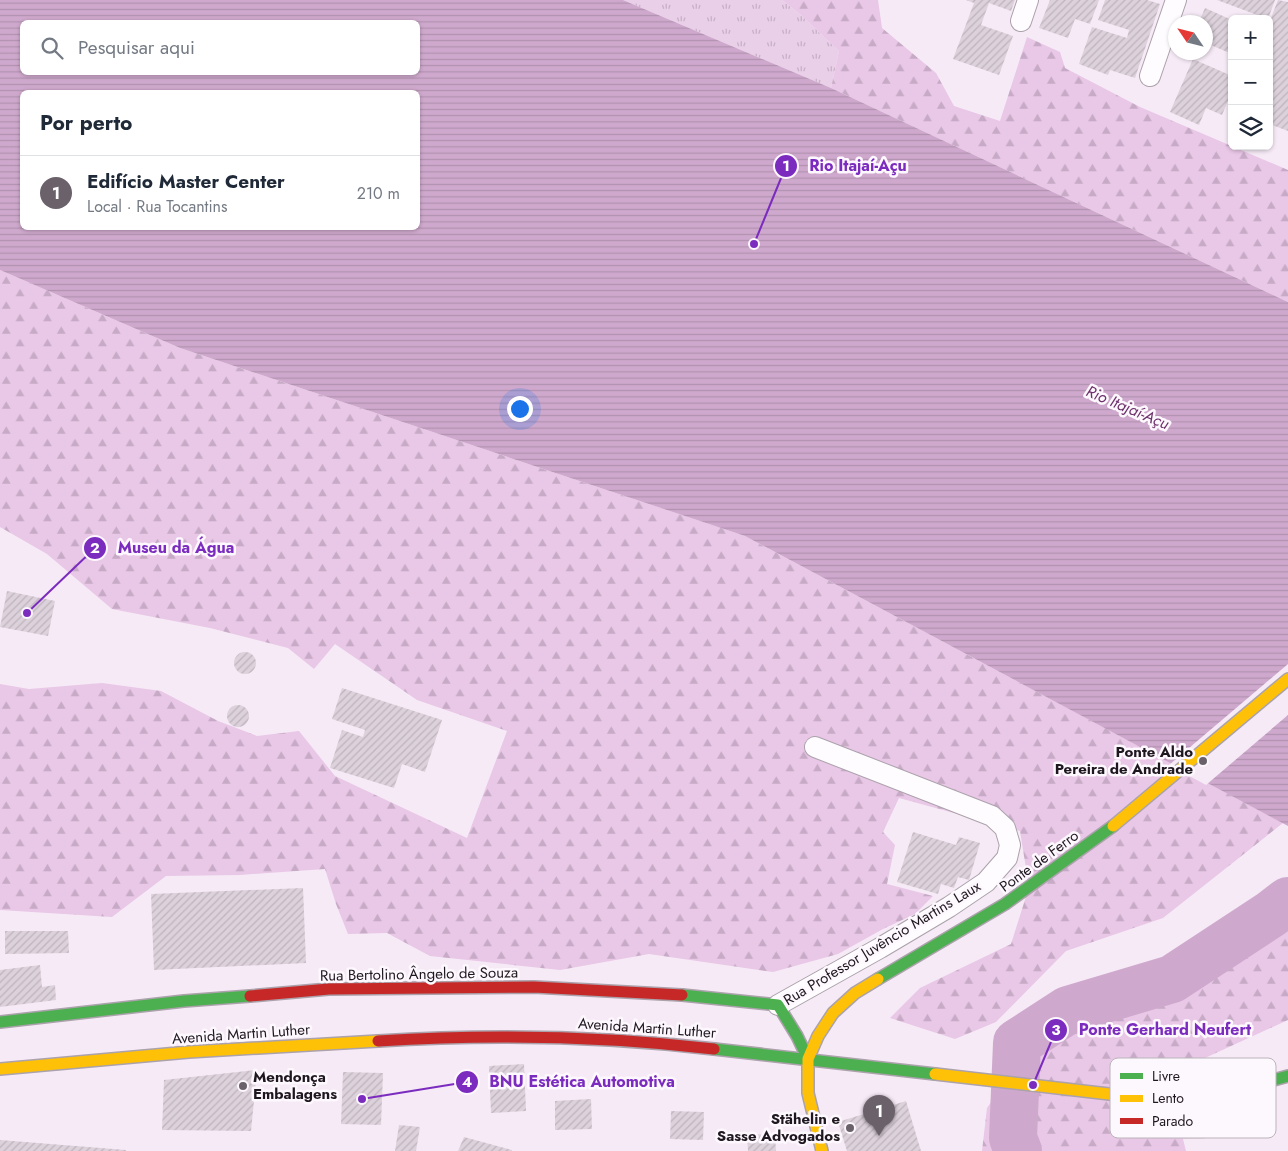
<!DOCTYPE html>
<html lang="pt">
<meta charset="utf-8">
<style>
:root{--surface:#fff;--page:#f6f6f7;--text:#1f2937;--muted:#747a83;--line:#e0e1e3;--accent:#6a616a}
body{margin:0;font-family:Jost,sans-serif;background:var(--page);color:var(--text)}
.controls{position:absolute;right:15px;top:15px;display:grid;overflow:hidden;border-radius:8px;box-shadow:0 1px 4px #0004}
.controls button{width:45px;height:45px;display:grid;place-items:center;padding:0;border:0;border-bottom:1px solid var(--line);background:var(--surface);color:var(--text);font:25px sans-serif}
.compass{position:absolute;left:1168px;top:15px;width:45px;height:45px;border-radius:50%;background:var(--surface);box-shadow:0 1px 4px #0004;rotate:305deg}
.you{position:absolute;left:519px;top:408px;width:18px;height:18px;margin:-12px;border:4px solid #fff;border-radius:50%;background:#1a73e8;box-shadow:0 0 0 8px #1a73e833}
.badge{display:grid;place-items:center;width:32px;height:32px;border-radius:50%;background:var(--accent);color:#fff;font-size:16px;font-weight:700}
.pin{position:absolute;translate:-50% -41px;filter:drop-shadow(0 1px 2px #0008)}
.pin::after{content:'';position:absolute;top:26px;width:18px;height:15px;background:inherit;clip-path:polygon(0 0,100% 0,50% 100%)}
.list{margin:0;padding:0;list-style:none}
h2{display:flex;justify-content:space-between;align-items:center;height:65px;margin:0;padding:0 20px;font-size:21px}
h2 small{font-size:16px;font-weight:400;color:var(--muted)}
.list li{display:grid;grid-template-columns:32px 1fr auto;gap:15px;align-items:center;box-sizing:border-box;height:75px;padding:0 20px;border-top:1px solid var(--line)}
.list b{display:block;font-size:19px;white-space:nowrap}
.list p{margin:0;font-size:16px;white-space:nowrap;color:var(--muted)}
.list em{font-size:16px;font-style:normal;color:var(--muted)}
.icon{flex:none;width:28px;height:28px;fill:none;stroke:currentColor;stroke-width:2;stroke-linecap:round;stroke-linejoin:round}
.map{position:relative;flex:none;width:1288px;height:1151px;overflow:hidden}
.search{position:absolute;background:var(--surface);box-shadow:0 1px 4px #0004;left:20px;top:20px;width:400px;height:55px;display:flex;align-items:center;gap:12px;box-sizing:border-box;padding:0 18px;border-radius:8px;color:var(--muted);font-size:19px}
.panel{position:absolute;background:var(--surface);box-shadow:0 1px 4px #0004;left:20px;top:90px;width:400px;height:140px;border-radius:8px}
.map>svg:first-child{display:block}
.grass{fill:url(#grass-tufts)}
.forest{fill:url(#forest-firs)}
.water{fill:url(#water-rules);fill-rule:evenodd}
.pier{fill:#f6eaf6}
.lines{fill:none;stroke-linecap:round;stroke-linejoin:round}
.river{stroke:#cfa9cd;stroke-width:48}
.building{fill:url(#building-hatch)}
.street-casing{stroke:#aba2ab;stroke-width:22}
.fast-casing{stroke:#aba2ab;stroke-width:14}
.slow-casing{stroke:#aba2ab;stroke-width:14}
.jam-casing{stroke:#aba2ab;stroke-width:14}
.street{stroke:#fefcfe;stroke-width:20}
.fast{stroke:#4caf50;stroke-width:11}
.slow{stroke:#ffc107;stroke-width:11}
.jam{stroke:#c62828;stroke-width:11}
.poi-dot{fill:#6a616a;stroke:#fdf8fd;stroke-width:2}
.labels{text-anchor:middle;stroke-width:5;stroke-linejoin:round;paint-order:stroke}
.poi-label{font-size:15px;font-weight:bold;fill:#1f171f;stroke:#fdf8fd;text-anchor:end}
.street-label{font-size:15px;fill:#1f171f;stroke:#fdf8fd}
.water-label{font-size:16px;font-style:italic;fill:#6d316b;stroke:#fdf8fd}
.key{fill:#fdf8fd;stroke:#bab4ba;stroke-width:1}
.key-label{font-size:14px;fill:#1f171f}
.leader{fill:none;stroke:#7b2cbf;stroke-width:2}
.callout-dot{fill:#7b2cbf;stroke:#fdf8fd;stroke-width:2}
.mark-label{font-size:15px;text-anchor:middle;font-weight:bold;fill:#fff}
.callout-label{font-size:16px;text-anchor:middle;font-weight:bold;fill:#7b2cbf;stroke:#fdf8fd;stroke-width:5;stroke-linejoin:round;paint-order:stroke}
</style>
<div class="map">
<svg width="1288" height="1151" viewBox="0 0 1288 1151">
<defs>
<pattern id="grass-tufts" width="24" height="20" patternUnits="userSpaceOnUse" patternTransform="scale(1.25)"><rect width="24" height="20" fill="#e9cfe8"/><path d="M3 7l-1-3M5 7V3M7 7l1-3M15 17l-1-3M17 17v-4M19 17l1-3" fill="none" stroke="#c7b1c7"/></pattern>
<pattern id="forest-firs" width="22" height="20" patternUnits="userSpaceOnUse" patternTransform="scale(1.25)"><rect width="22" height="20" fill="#e9c7e7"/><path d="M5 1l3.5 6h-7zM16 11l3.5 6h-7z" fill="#c7aac6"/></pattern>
<pattern id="water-rules" width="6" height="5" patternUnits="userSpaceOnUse" patternTransform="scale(1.25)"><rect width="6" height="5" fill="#cfa9cd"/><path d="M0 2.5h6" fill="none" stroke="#b191b0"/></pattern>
<pattern id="building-hatch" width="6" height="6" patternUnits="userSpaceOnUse" patternTransform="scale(1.25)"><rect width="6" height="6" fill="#ddd2dc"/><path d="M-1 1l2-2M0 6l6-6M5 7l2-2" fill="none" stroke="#bdb4bc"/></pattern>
</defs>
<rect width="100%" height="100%" fill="#f6eaf6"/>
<g class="grass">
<path d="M623,0H782L800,14L839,51L831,88Z"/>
<path d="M1223,1118C1214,1143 1206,1138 1183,1139L1182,1120Z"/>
</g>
<g class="forest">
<path d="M782,0H878L882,28L936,73L954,106L1000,121L1027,37L1060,52L1065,68L1140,107L1288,170V302L831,88L839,51L800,14Z"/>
<path d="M0,270L180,348L745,536L1283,823L1163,918L1066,951L996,1022L955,1039L890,1018L920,988L1011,944L1029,887L1020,831L899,798L883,832L895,845L887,884L933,896L915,914L883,929L838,954L773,972L649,954L560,970L430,956L387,933L348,934L336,904L325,869L240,875L166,876L112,917L0,910V684L29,689L102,683L161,691L218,721L257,736L299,731L335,776L467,838L507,731L417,700L335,644L314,669L288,648L210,628L112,609L47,554L0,527Z"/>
<path d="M1288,925V1020L1181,1069L1183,1139L1186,1151H982L987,1108L1035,1039L1153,1007L1235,950Z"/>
</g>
<path class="water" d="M0,0H623L831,88L1288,302V826L745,536L180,348L0,270ZM22,22H418V72H22ZM22,92H418V228H22Z"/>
<path class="pier" d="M1288,664V715L1206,785L1169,765Z"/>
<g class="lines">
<path class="river" d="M1018,1151L1013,1138L1017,1043L1068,1010L1172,979L1271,914L1288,901"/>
</g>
<g class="building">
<path d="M966,0H1015L1011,11L989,3L981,25L1013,36L999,75L953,59L974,3Z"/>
<path d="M1050,0H1099L1090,24L1075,19L1068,38L1039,28Z"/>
<path d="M1105,0H1147L1160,4L1135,78L1110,70L1108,75L1079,64L1092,27L1127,38L1129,30L1098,20Z"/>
<path d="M1217,0H1275L1268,19Z"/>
<path d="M1278,0L1288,2V131L1269,124V23Z"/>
<path d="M1205,8L1232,20V54L1206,43V22H1199Z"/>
<path d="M1193,59L1232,76V91L1222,115L1206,108L1199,125L1170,112Z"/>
<path d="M7,591L55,601L48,636L0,627Z"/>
<circle cx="245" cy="663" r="11"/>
<path d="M342,688L442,720L425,772L402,764L394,788L330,768L342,730L363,737L365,730L332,719Z"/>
<circle cx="238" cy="716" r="11"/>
<path d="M913,832L956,845L959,837L980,843L969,880L958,877L954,888L941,884L938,894L897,882Z"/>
<path d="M303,888L306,963L154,970L151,894Z"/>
<path d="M5,931H68L69,953L5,954Z"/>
<path d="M40,965L42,987L55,985L56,1000L0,1007V970Z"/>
<path d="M524,1064L526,1111L491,1113L489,1066Z"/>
<path d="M257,1070L251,1131L162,1130L164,1080Z"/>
<path d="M343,1072L383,1073L381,1125L341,1124Z"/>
<path d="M591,1099L592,1129L555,1130V1101Z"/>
<path d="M906,1101L921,1151H847L838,1122Z"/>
<path d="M671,1111L704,1112L703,1140L670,1139Z"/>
<path d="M399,1125L420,1127L416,1151H395Z"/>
<path d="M747,1133L775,1136L776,1151H748Z"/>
<path d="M464,1137L512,1150V1151H458Z"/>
<path d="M0,1140L126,1150V1151H0Z"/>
</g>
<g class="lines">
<g class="street-casing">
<g id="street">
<path d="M1021,21L1028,0"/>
<path d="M1150,76L1176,0"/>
<path d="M778,1005L880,948L949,907L986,882L1007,858L1010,845L1005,828L992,816L815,747"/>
</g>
</g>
<g class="fast-casing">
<g id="fast">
<path d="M878,979L1005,904L1113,826"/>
<path d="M682,995L778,1005L797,1036L808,1059"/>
<path d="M0,1022L184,1001L250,996"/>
<path d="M714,1049L935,1074"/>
<path d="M1204,1095L1229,1092L1288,1076"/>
</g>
</g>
<g class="slow-casing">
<g id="slow">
<path d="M1113,826L1288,679"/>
<path d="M0,1069L189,1052L378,1041"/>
<path d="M935,1074L1144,1098L1204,1095"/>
<path d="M822,1151L808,1093V1059L818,1036L833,1013L855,993L878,979"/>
</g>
</g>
<g class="jam-casing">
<g id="jam">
<path d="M250,996L329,989L534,987L682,995"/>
<path d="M378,1041C490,1034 602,1036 714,1049"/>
</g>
</g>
<use href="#street" class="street"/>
<use href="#fast" class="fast"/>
<use href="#slow" class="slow"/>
<use href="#jam" class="jam"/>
</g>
<g class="poi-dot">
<circle cx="1203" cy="761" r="5"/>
<circle cx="243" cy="1086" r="5"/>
<circle cx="850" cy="1128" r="5"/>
</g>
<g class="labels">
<g class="poi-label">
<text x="1193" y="757">Ponte Aldo<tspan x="1193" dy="17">Pereira de Andrade</tspan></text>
<text x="253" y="1082" text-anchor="start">Mendonça<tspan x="253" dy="17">Embalagens</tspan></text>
<text x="840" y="1124">Stähelin e<tspan x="840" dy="17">Sasse Advogados</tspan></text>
</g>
<g class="street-label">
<text transform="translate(1039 861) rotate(-36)" y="5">Ponte de Ferro</text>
<text transform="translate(882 943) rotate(-31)" y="5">Rua Professor Juvêncio Martins Laux</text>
<text transform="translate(419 974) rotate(-1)" y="5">Rua Bertolino Ângelo de Souza</text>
<text transform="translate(647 1028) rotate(4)" y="5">Avenida Martin Luther</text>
<text transform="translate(241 1034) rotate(-4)" y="5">Avenida Martin Luther</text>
</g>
<g class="water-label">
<text transform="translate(1128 407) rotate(23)" y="6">Rio Itajaí-Açu</text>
</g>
</g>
<rect x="1110" y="1058" width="166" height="80" rx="8" class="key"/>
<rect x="1120" y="1073" width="23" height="6" fill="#4caf50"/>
<rect x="1120" y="1095" width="23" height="7" fill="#ffc107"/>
<rect x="1120" y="1118" width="23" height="6" fill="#c62828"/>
<g class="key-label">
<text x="1152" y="1081">Livre</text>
<text x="1152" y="1103">Lento</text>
<text x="1152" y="1126">Parado</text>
</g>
<path class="leader" d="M754 244L786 166M27 613L95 548M1033 1085L1056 1030M362 1099L467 1082"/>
<g class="callout-dot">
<circle cx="754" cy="244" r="5"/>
<circle cx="27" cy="613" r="5"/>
<circle cx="1033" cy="1085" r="5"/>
<circle cx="362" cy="1099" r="5"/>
<circle cx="786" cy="166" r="12"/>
<circle cx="95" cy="548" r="12"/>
<circle cx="1056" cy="1030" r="12"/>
<circle cx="467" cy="1082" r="12"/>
</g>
<g class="mark-label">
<text x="786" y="171">1</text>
<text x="95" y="553">2</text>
<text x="1056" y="1035">3</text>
<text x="467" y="1087">4</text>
</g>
<g class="callout-label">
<text x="858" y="171">Rio Itajaí-Açu</text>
<text x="176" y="553">Museu da Água</text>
<text x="1165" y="1035">Ponte Gerhard Neufert</text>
<text x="582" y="1087">BNU Estética Automotiva</text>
</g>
</svg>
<div class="controls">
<button>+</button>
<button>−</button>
<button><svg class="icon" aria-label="layers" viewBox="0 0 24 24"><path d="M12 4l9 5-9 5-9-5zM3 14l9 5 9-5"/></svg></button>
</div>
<svg class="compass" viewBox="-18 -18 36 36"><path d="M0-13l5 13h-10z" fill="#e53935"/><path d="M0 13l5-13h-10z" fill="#747a83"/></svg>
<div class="you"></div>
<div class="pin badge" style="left:879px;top:1136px">1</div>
<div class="search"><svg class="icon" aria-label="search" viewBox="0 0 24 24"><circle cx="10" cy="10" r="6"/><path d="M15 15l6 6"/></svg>Pesquisar aqui</div>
<section class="panel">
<h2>Por perto<small></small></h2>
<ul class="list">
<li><span class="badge">1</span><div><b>Edifício Master Center</b><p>Local · Rua Tocantins</p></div><em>210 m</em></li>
</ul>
</section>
</div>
